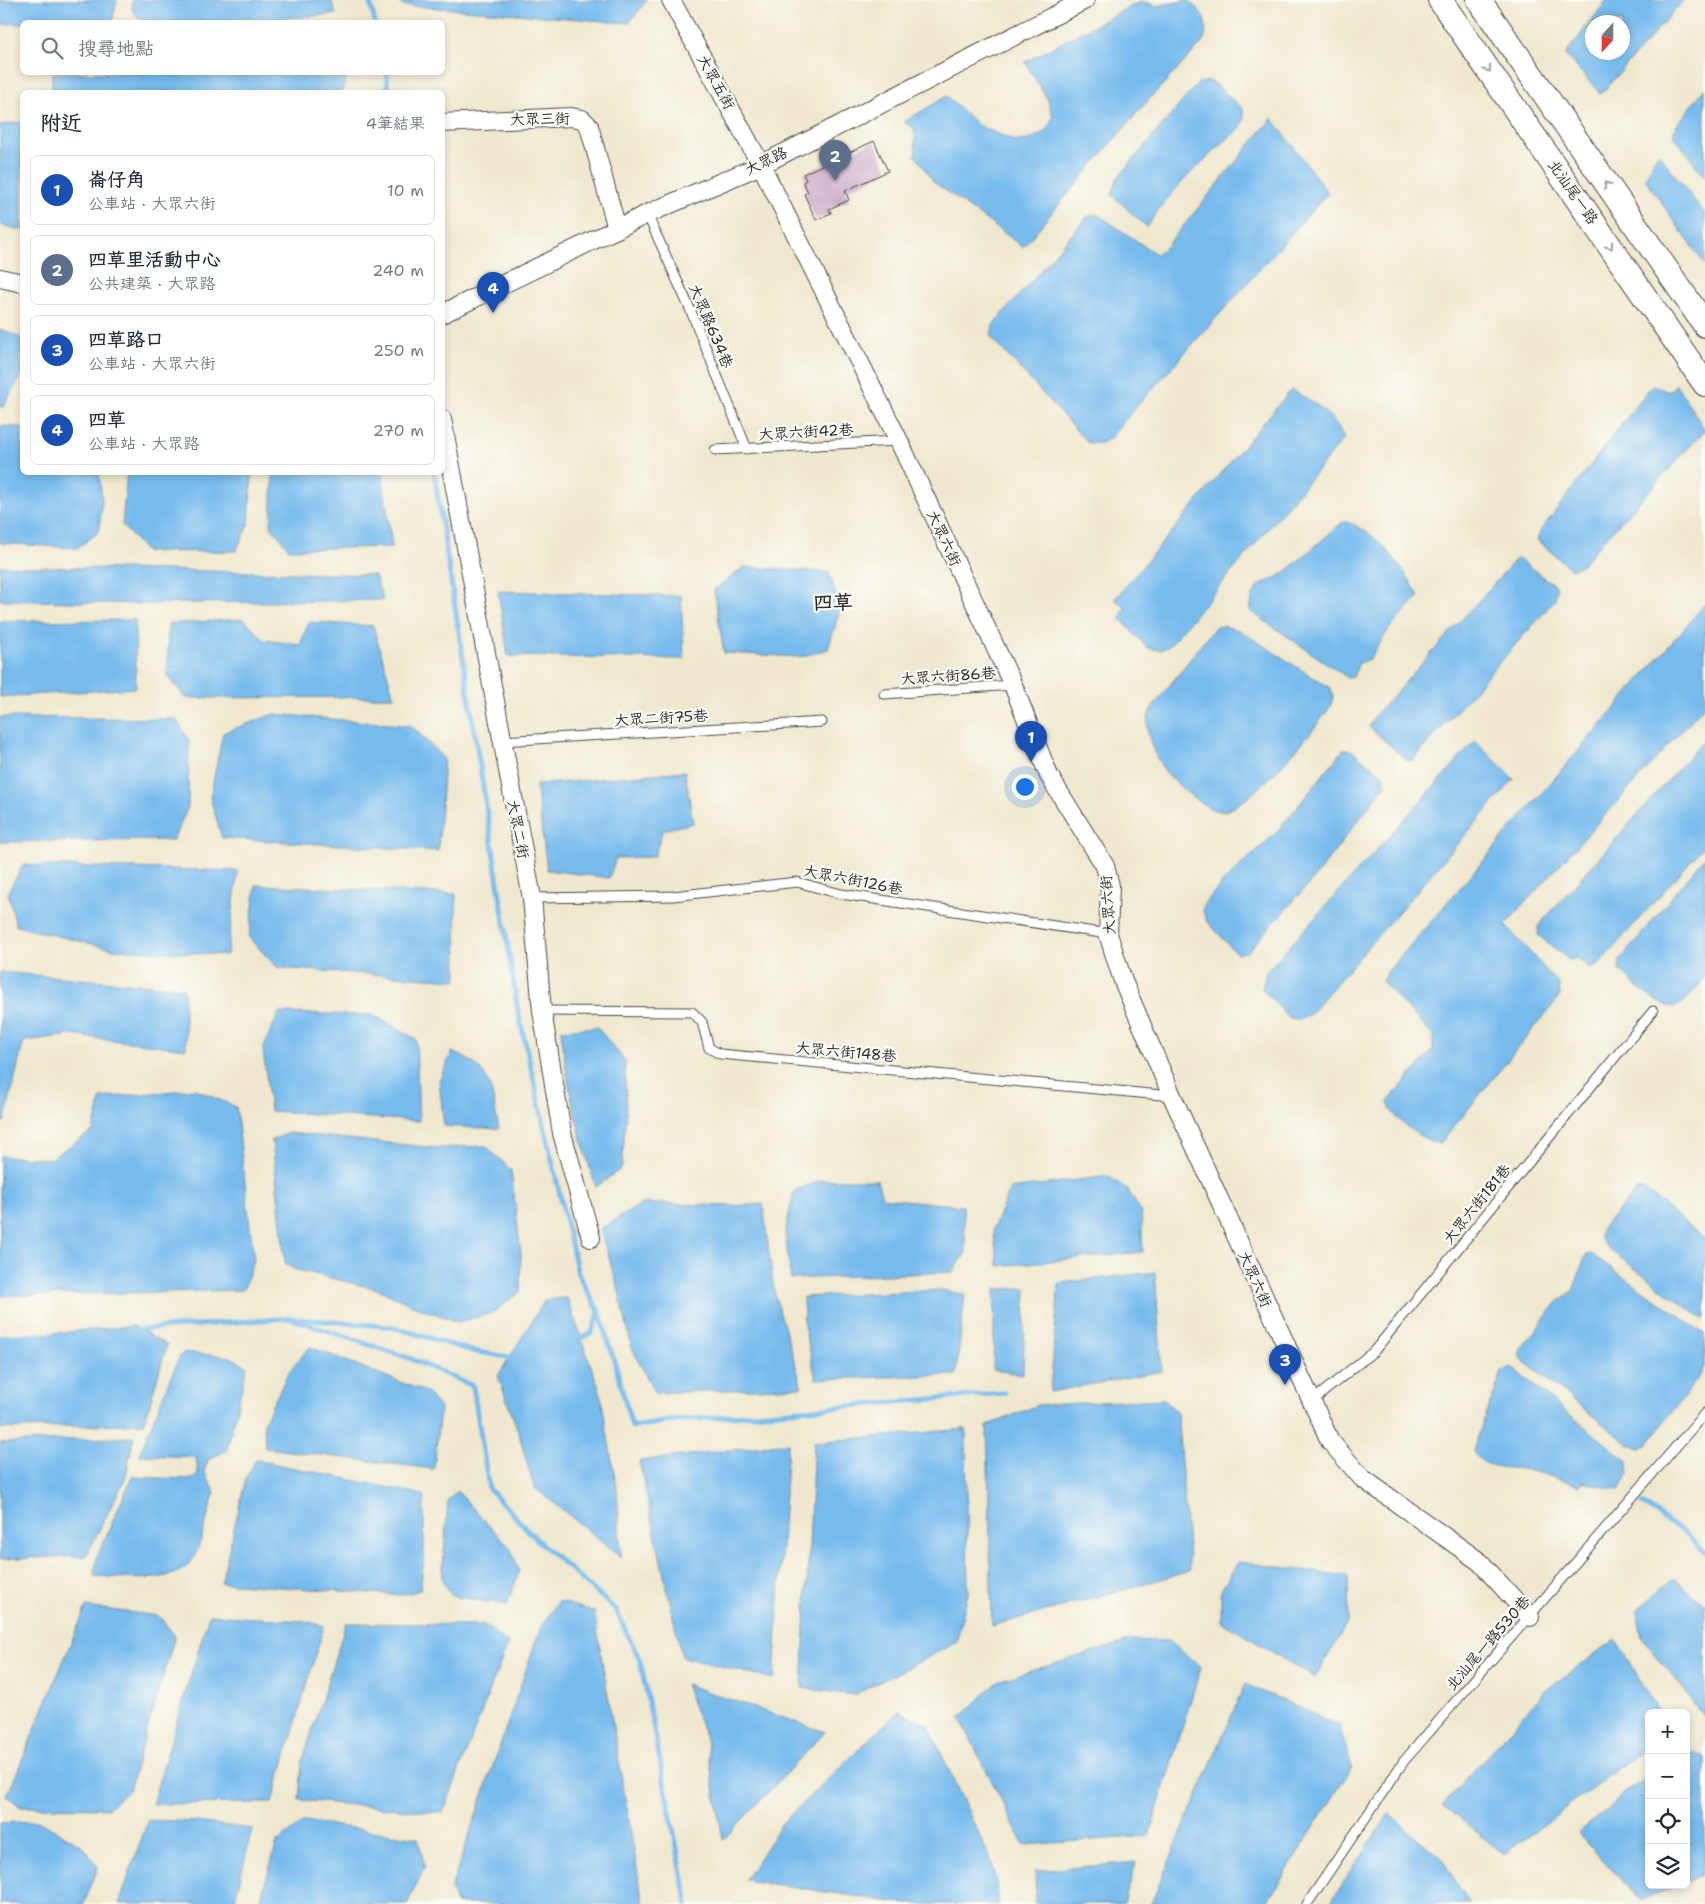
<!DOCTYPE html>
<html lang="zh-TW">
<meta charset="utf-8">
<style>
:root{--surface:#fff;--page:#f2f2f3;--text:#1f2937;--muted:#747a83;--line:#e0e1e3;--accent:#d1495b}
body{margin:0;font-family:"Shantell Sans","LXGW WenKai TC",sans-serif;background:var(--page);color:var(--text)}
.controls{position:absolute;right:15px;bottom:15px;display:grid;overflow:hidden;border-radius:8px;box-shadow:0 2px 8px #0003}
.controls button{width:45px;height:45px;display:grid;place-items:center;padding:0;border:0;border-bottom:1px solid var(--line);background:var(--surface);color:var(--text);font:25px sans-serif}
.compass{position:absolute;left:1585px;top:15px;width:45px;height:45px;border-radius:50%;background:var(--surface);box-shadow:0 2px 8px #0003;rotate:201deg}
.you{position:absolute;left:1024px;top:786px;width:18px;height:18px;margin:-12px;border:4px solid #fff;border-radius:50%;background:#1a73e8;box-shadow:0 0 0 8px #1a73e833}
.badge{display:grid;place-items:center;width:32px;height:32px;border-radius:50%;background:var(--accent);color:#fff;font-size:16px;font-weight:700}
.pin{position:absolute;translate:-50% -41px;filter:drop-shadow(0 1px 2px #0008)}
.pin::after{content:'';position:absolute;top:26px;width:18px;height:15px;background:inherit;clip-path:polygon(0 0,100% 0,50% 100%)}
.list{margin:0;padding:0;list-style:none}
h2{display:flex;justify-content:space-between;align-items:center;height:65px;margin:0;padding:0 20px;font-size:21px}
h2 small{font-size:16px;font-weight:400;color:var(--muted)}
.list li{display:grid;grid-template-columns:32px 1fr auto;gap:15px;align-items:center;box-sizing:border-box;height:70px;margin:0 10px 10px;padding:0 10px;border:1px solid var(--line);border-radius:8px}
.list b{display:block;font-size:19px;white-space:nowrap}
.list p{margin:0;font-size:16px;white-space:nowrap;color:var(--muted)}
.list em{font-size:16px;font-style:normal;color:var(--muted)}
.icon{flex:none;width:28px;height:28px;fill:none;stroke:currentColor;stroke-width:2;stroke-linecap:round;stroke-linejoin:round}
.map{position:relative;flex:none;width:1705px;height:1904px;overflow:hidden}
.search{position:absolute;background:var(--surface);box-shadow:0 2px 8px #0003;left:20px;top:20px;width:425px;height:55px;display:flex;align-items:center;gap:12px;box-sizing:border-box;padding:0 18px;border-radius:8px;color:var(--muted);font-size:19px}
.panel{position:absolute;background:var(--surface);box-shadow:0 2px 8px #0003;left:20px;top:90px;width:425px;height:385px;border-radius:8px}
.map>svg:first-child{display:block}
.water{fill:#77bbed;stroke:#51738c;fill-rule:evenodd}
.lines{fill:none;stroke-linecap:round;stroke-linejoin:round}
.stream{stroke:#77bbed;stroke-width:5}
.building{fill:#c5a1c3}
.lane-casing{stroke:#484743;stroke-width:11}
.street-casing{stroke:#484743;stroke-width:20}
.secondary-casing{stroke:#484743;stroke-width:26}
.lane{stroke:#fff;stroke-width:9}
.street{stroke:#fff;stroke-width:18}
.secondary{stroke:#fff;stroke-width:24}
.oneway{stroke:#a0a0a0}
.labels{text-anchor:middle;stroke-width:4.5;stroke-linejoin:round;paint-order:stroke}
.street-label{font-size:15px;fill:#2b2b2b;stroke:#fdfcf7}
.district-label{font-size:20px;font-weight:bold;fill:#2b2b2b;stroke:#fdfcf7}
</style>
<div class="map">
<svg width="1705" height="1904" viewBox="0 0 1705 1904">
<rect width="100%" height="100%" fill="#fdfcf7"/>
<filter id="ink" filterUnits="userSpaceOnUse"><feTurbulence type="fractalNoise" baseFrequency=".02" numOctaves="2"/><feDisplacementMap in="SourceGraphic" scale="10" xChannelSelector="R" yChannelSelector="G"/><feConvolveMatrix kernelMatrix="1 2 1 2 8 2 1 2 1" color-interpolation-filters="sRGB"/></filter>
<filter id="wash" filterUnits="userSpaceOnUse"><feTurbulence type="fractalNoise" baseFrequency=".0096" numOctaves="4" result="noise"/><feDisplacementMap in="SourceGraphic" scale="20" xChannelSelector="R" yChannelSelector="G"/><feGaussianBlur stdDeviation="1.12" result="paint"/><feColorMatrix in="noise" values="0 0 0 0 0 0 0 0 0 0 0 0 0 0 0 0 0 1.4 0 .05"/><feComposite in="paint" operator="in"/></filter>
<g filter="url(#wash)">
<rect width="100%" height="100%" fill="#efe8ce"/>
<g class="water">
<path d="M0,0H117L112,22L0,24Z"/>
<path d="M132,0H331L336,14L238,22H143L132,10Z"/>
<path d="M400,0H647L629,23L401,5Z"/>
<path d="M1188,0C1203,12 1210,24 1203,42L1141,108L1023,247L934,182L916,156L914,128L904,122L947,96L979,126L1015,141L1029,140L1046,131L1053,117L1047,98L1025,62L1141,1L1157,6Z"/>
<path d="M1607,0H1684L1601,94L1565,55ZM1622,22V52H1592V22Z"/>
<path d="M348,72L342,92H52V73Z"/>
<path d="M1211,81L1243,109L1244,119L1240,128C1205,159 1172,187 1147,227L1112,195L1117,179L1198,83Z"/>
<path d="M1705,88V177L1674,136V129Z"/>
<path d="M1272,118L1328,193L1122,423C1112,437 1105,447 1087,442L991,337L993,325L1087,217L1097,214L1156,254L1166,247Z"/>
<path d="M22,122V230L0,225V125Z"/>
<path d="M1658,153L1705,214V265L1645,179Z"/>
<path d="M0,329L22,338V374L3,407H0Z"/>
<path d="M1676,384L1705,430L1580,566L1571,569L1537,540L1541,530L1652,385L1669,392Z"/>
<path d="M1291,390C1312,401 1336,415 1344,439L1169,646L1161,650L1147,648L1120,618L1125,607L1115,599Z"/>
<path d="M0,426L22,427V472L99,473L102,499L99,532L77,548L0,543Z"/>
<path d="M127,472L252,473L249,524L236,551L146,552L122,525Z"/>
<path d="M273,473H382L392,547L289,549L271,526Z"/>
<path d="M1344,521C1380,533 1401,565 1419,596L1389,629L1369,660L1359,663L1353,677L1348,678L1250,611L1252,598L1257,587L1283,574Z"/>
<path d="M1517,558L1557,587L1555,600L1413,760L1408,761L1369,727L1374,717Z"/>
<path d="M0,566L375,575L383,600L141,604L0,600Z"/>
<path d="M744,567L829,572L840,610L828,649L800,657L724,653L714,590Z"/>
<path d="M498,591L681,596L684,659L508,656Z"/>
<path d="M1705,604V705L1505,925L1559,984L1560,996L1440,1144C1422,1140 1391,1119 1388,1101L1433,1050V1036L1382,981L1389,970Z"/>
<path d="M244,619L264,640L300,645L309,622L373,626L394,697L185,698L168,676V624Z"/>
<path d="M135,620L136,688L0,697V621Z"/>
<path d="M1223,626L1239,630L1330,688L1333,696C1332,700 1331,706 1328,710C1313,732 1248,809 1223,811C1207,813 1175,783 1165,771C1159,763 1151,747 1149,737C1146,728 1148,719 1150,711L1215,627Z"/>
<path d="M274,714L412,726L444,759L438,851L222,838L210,797L223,733Z"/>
<path d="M0,717L176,719L189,740L188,807L173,840L0,842Z"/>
<path d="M1705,739V845L1599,964L1589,968L1577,958L1569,960L1538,935L1539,925Z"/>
<path d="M1475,741L1514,779L1308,1016L1298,1020L1288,1017L1262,989L1266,972Z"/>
<path d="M1343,750H1351L1383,775L1386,784L1316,876L1247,952L1237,954L1206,920L1203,910L1204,904L1223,882L1277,832Z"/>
<path d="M685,771L693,823L663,830L654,857L616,858L609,878L547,870L536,785Z"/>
<path d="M1705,857V977C1698,985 1689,1000 1679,1005C1662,1014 1631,980 1619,970L1620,960Z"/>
<path d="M23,865L238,871L227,955L113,949L16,926L8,893Z"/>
<path d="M256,885L456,894L457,980L278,968L249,938Z"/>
<path d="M0,972L184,988L186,1049L71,1035L24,1041L4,1122H0Z"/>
<path d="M279,1013L373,1015L416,1039L419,1121L270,1111L263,1048Z"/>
<path d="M597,1027L625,1061L626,1113L622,1168L596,1187C579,1135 566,1084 561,1030Z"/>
<path d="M452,1052C494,1068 490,1089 499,1129L444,1126L439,1081Z"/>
<path d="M195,1089L236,1107L254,1260L243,1290L0,1296V1156L50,1159L93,1131L101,1098Z"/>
<path d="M289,1133L437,1148L486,1146L511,1170L521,1254L520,1292L492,1313L458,1322L417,1307L377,1289L293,1269L285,1263L272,1140Z"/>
<path d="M1108,1176L1128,1190L1141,1212L1143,1252L998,1266L993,1229L1010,1189Z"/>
<path d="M821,1180H877L882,1198L963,1206L966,1253L953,1272L791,1279L785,1234L794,1191Z"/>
<path d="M1638,1189H1644L1705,1239V1319L1700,1317L1606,1247L1600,1237L1602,1228Z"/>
<path d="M643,1203L731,1206L763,1204L774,1292L802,1387L655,1393L632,1348L618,1288L600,1229Z"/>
<path d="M1591,1254L1705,1334V1364L1701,1374L1647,1445L1640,1448L1631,1446L1522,1360L1520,1350L1557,1303L1573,1291L1586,1255Z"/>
<path d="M1155,1272L1162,1371L1050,1392L1059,1283Z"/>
<path d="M1026,1288L1023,1374L993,1370L995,1289Z"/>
<path d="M942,1290L965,1295L956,1375L816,1379L804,1326L803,1297Z"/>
<path d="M567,1298L600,1391L617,1490L621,1557L534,1487L518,1431L498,1376L545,1300Z"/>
<path d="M134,1326L167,1345L144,1423L0,1429V1338Z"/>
<path d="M310,1347L426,1392L440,1408L434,1469L265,1448L264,1422L290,1370Z"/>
<path d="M184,1352L230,1357L247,1366L227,1450L209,1459L204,1471L215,1492C208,1511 203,1540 194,1557C177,1588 124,1577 94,1576L97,1557L132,1477L194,1479L198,1473L196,1457L139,1455L179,1357Z"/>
<path d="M1511,1367L1627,1461L1629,1474L1619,1490L1582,1482L1579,1486C1562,1480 1545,1474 1527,1470C1508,1466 1482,1471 1473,1450L1502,1372Z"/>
<path d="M1164,1399L1177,1412L1190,1571L992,1626L987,1426L1038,1405Z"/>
<path d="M966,1429L968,1593L956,1643L854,1695L802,1688L814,1442Z"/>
<path d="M134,1437L125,1479L86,1556L0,1559V1443Z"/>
<path d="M788,1443L774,1679L682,1657L639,1461Z"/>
<path d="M256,1460L424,1495V1560L420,1590L402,1595L221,1583L246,1478Z"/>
<path d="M457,1491L511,1549L519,1572L507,1605L452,1596L442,1580L448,1500Z"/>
<path d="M1238,1562L1348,1576L1349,1620L1315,1678L1221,1621V1590Z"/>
<path d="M1674,1578L1705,1604V1717L1642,1637L1637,1610Z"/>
<path d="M559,1601L594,1612L643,1904H456L451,1888L541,1626Z"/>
<path d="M86,1607L159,1616L175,1636L129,1790L108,1808L21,1807L7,1796Z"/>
<path d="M209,1615L305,1621L324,1626L272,1803L152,1804Z"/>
<path d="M346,1623L484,1625L508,1643L443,1813L299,1800L302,1762Z"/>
<path d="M1615,1639L1657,1708V1713H1649V1745L1504,1854L1443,1805L1545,1691Z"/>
<path d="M1132,1640L1169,1641L1201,1667L1149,1836L1024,1845L960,1718L998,1681Z"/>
<path d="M685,1684L825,1732L723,1840L706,1739Z"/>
<path d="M1245,1684L1339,1725L1352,1767L1266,1904H1151Z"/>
<path d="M899,1711L928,1725L993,1865L999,1904H907L745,1880L782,1823Z"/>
<path d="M1686,1749L1705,1758V1873L1686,1881Z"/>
<path d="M1649,1774V1885H1677L1641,1901L1578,1833Z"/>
<path d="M1389,1814L1441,1858L1470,1904H1329Z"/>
<path d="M148,1820L196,1822L252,1829L234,1904H119Z"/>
<path d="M38,1821L83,1846L98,1867L84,1904H0V1823Z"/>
<path d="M305,1821L418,1838L425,1867L407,1904H259L277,1842Z"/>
<path d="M1136,1862L1124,1904H1036L1035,1871Z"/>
</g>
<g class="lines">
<g class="stream">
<path d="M369,0L375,22"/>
<path d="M387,72L388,92"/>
<path d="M434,472L518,1011L578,1274L599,1312L617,1370L632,1427L670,1421L1004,1393"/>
<path d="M289,1318L409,1358L473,1386L489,1489L537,1540L615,1609L640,1660L688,1904"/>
<path d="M133,1330L289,1318L393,1327L472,1351L514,1358"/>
<path d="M0,1337L42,1335"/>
<path d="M577,1341L592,1332L599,1312"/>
<path d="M1642,1504L1688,1535L1705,1552"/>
</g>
</g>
<g id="blocks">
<path class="building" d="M874,141L888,171L845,191L849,200L829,209L831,213L816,220L804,194L808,192L803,182L806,180L803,174Z"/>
</g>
</g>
<g filter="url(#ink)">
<use href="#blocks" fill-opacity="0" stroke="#484743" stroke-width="1"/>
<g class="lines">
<g class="lane-casing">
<g id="lane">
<path d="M647,214L690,309L747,449"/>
<path d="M715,450L899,441"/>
<path d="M884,694L1013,685"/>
<path d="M501,741L822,722"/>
<path d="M532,898L673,896L797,882L841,894L1108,934"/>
<path d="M542,1011L692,1012L702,1022L709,1048L720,1054L1172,1096"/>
<path d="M1311,1402L1374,1351L1653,1011"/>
<path d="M1307,1904L1404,1761L1705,1413"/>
</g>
</g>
<g class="street-casing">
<g id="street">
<path d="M671,0L761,165L899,441L1013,685L1049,776L1105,866L1110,886L1108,934L1123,981L1172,1096L1330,1441L1362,1478L1480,1562L1530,1617"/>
<path d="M442,123L571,117L582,119L589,126L617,229"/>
<path d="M0,278L22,283"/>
<path d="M442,314L647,214L761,165L1085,0"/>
<path d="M442,419L532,898L542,1011L562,1133L591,1238"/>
</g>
</g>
<g class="secondary-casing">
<g id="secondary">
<path d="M1440,0L1705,384"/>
<path d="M1479,0L1705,325"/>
</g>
</g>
<use href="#lane" class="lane"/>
<use href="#street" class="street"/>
<use href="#secondary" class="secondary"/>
</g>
<defs><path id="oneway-chevron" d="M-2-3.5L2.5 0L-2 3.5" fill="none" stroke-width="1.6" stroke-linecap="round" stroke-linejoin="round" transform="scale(1.25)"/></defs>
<g class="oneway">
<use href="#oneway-chevron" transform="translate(1488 69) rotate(55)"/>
<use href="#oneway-chevron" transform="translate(1607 185) rotate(-125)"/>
<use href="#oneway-chevron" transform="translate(1610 246) rotate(55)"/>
</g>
</g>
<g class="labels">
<g class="street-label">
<text transform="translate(716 82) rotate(61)" y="5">大眾五街</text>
<text transform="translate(540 119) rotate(-1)" y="5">大眾三街</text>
<text transform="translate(766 161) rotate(-26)" y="5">大眾路</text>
<text transform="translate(1573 192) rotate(55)" y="5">北汕尾一路</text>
<text transform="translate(711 326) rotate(67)" y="5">大眾路634巷</text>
<text transform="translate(806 432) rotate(-3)" y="5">大眾六街42巷</text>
<text transform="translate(944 538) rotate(65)" y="5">大眾六街</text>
<text transform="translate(948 676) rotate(-4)" y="5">大眾六街86巷</text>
<text transform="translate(661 718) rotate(-3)" y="5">大眾二街75巷</text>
<text transform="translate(518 829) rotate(79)" y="5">大眾二街</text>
<text transform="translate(853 880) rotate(11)" y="5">大眾六街126巷</text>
<text transform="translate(1108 905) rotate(-94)" y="5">大眾六街</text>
<text transform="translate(846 1052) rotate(5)" y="5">大眾六街148巷</text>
<text transform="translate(1477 1204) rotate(-51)" y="5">大眾六街181巷</text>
<text transform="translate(1255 1279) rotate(66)" y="5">大眾六街</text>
<text transform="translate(1488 1643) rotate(-49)" y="5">北汕尾一路530巷</text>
</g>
<g class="district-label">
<text x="833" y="609">四草</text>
</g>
</g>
</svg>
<div class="controls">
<button>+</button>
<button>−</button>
<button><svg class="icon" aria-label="locate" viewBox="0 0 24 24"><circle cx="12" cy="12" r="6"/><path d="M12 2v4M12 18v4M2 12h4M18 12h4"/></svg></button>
<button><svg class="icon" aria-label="layers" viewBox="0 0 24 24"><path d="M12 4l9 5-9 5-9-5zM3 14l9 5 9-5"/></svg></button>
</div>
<svg class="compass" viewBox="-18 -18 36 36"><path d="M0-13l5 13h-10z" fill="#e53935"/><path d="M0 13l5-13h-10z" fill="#747a83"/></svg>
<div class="you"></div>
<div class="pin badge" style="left:1031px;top:762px;background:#1a4fb4">1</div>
<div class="pin badge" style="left:835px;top:181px;background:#5c6f8a">2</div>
<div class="pin badge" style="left:1285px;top:1385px;background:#1a4fb4">3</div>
<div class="pin badge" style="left:493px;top:313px;background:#1a4fb4">4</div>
<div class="search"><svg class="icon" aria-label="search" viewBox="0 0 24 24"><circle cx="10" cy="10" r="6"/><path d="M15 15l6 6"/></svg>搜尋地點</div>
<section class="panel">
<h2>附近<small>4筆結果</small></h2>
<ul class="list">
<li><span class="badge" style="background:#1a4fb4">1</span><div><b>崙仔角</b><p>公車站 · 大眾六街</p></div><em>10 m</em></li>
<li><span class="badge" style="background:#5c6f8a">2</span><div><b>四草里活動中心</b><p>公共建築 · 大眾路</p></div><em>240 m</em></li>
<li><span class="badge" style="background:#1a4fb4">3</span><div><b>四草路口</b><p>公車站 · 大眾六街</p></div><em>250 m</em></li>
<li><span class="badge" style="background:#1a4fb4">4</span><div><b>四草</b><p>公車站 · 大眾路</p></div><em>270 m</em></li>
</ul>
</section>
</div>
